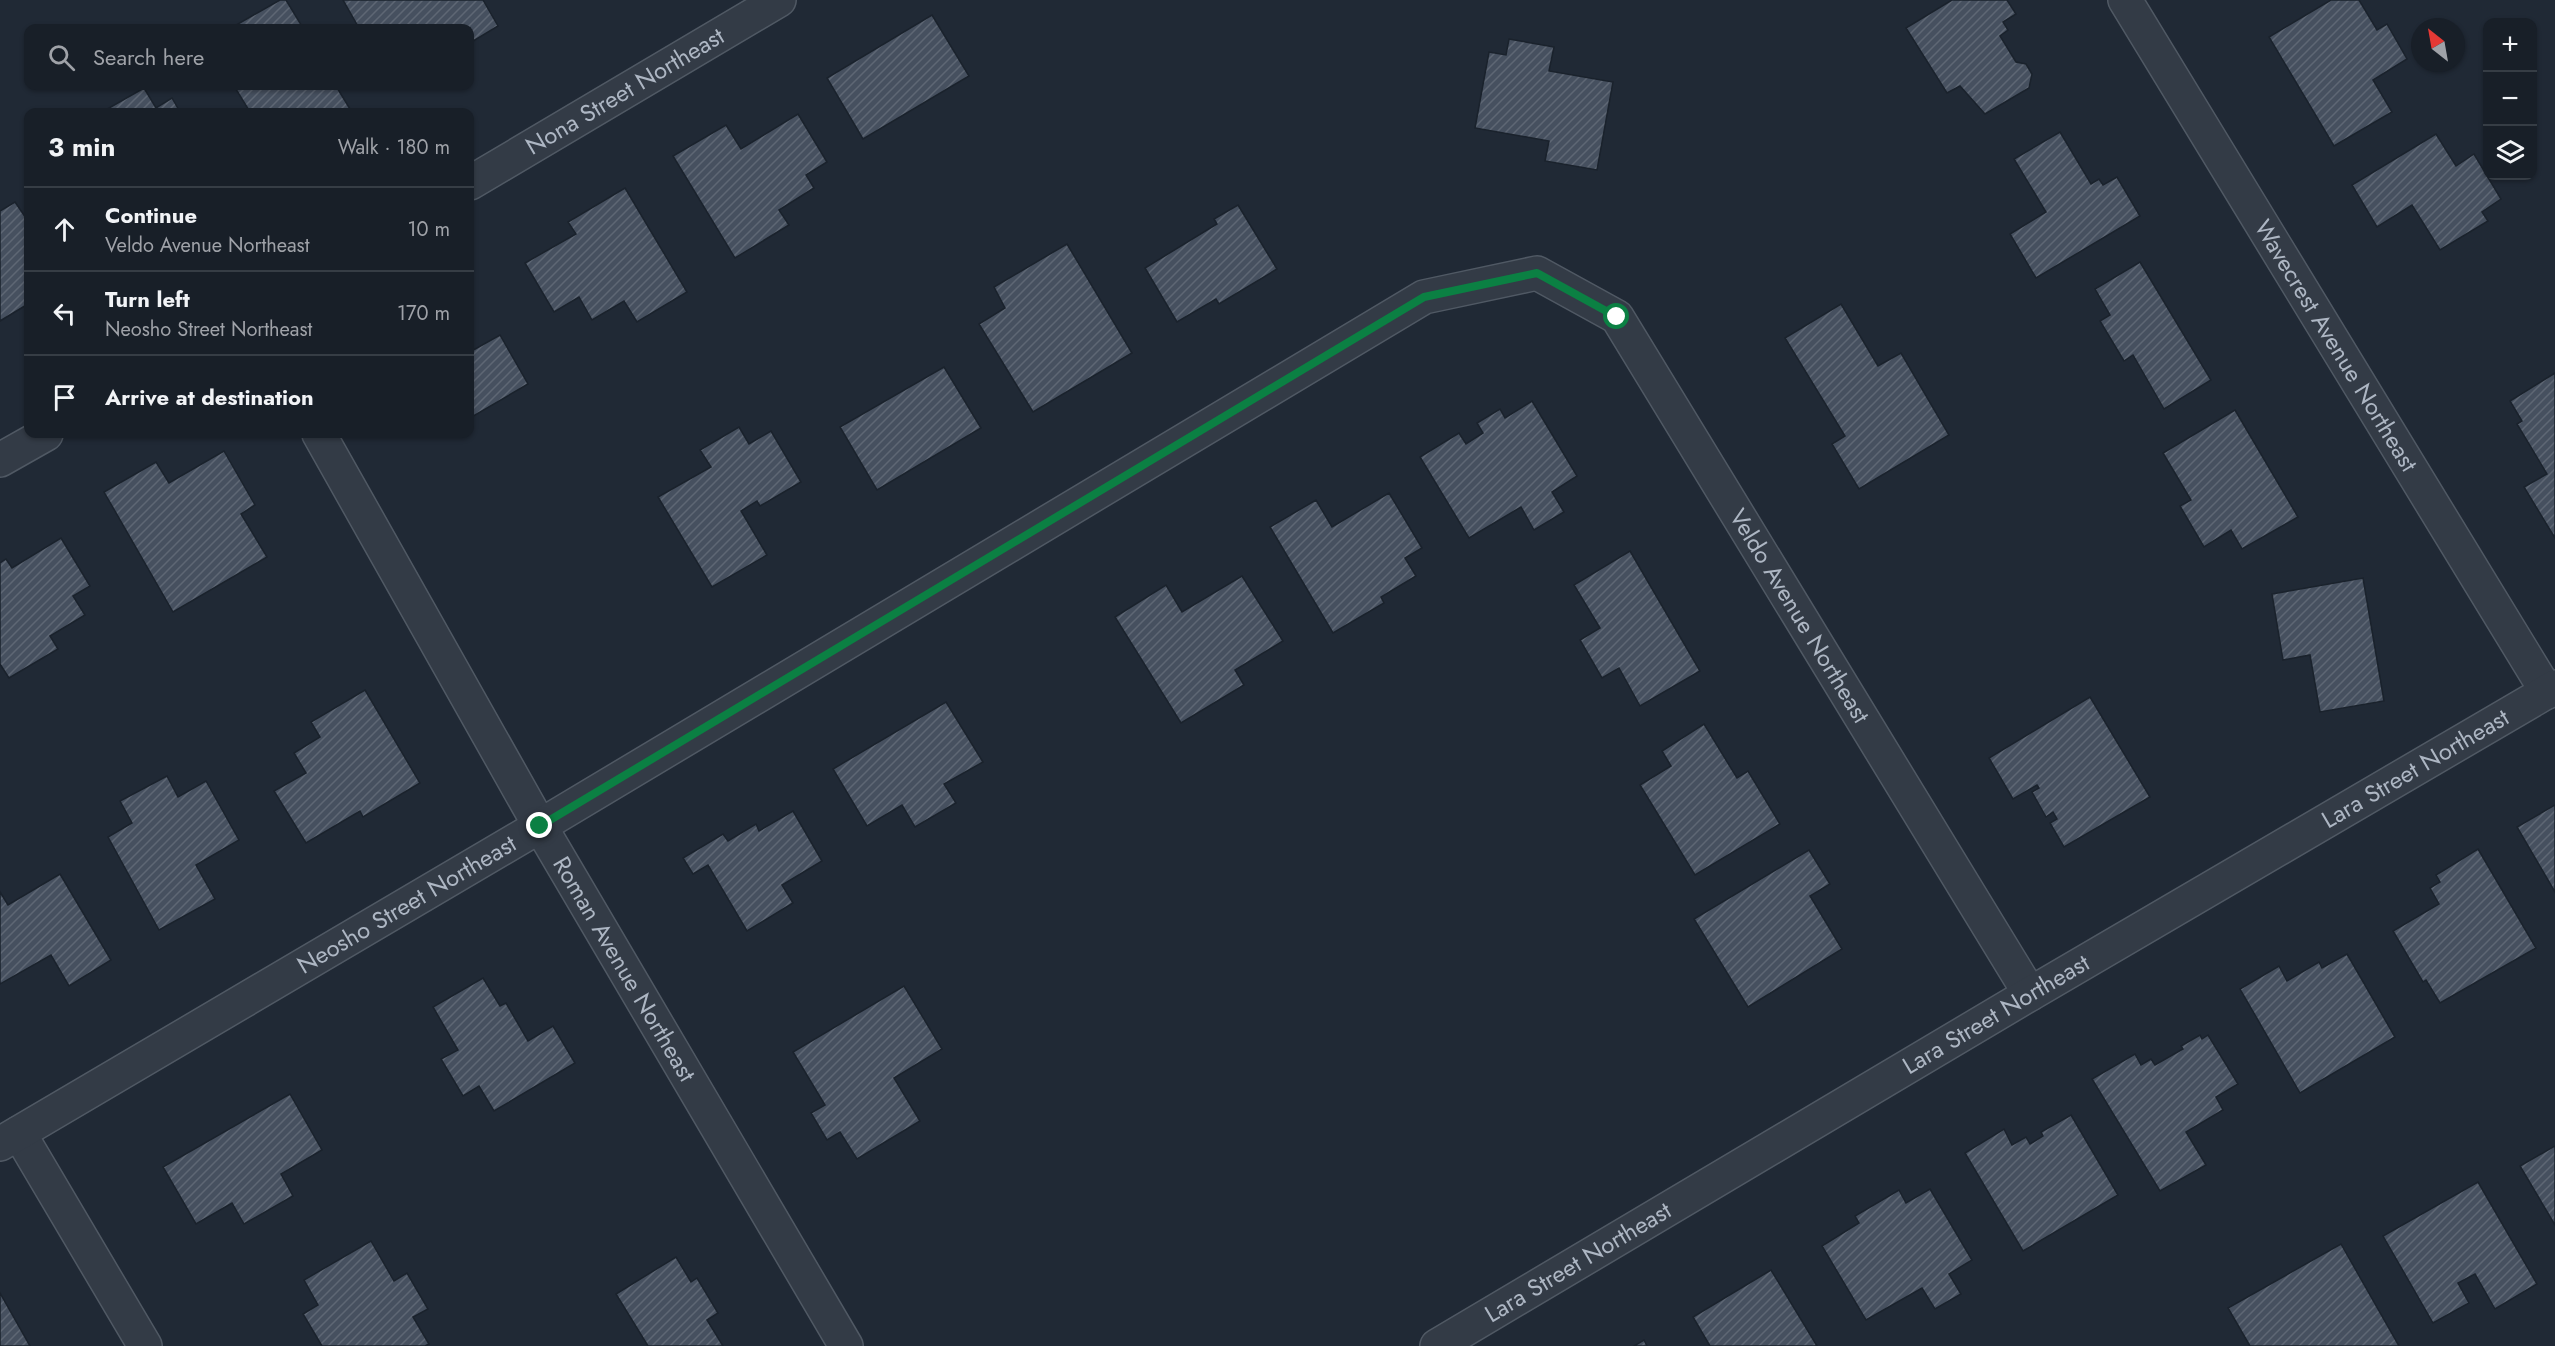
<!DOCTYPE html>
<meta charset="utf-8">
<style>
:root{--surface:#181f28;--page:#252c34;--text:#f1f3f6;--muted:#9fa2a8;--line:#363d45}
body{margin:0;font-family:Jost,sans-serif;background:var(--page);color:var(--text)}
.controls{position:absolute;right:18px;top:18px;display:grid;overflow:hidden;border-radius:12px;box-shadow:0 2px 4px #0004}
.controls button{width:54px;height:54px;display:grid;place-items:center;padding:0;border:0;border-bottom:2px solid var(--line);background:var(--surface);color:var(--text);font:30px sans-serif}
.compass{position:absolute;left:2411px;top:18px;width:54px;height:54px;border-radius:50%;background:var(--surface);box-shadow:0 2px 4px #0004;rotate:329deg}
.stop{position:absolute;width:18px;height:18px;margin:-14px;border:4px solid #0b8043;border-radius:50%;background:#fff}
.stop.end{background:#0b8043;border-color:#fff;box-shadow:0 2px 6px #0008}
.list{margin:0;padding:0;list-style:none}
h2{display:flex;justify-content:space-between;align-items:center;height:78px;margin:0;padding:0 24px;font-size:26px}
h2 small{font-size:20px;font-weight:400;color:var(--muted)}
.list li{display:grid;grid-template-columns:39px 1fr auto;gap:18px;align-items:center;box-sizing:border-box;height:84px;padding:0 24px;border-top:2px solid var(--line)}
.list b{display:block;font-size:22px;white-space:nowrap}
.list p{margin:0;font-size:20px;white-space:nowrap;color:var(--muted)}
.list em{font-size:20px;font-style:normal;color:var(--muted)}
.icon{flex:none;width:33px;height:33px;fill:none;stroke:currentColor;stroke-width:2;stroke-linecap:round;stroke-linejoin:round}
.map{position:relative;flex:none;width:2555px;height:1346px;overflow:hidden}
.search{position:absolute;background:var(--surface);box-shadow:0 2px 4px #0004;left:24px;top:24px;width:450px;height:66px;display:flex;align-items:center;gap:15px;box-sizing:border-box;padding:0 21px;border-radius:12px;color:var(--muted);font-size:22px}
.panel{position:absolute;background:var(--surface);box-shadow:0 2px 4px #0004;left:24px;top:108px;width:450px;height:330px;border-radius:12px}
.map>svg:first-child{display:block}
.building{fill:url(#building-hatch);stroke:#1a222c;stroke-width:1.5}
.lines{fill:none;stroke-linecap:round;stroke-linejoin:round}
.minor-casing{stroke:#505964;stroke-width:36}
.minor{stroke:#333b46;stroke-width:33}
.route{stroke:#0b8043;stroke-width:8}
.labels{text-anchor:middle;stroke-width:4.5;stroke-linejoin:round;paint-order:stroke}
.street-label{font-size:24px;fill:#adb6c3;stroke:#19202a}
</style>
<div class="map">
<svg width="2555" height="1346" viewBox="0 0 2555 1346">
<defs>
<pattern id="building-hatch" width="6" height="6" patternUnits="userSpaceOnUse" patternTransform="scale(1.5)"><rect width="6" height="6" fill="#46505f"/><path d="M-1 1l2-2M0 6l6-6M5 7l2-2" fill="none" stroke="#5e6774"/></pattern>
</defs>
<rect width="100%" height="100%" fill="#202935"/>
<g class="building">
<path d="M280,0H286L303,28H231Z"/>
<path d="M343,0H483L498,26L470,43V28H448L447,25L441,28H359Z"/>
<path d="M1952,0H2007L2016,14L2003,22L2008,30L2000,36L2016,62L2026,64L2032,74L2029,88L1985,114L1960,86L1947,93L1906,28Z"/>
<path d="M2331,0H2359L2377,30L2387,24L2407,59L2373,80L2392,112L2334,146L2269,37Z"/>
<path d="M932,15L969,76L863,139L827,78Z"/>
<path d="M1509,39L1554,47L1549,71L1613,82L1597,170L1545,161L1549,141L1475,128L1489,52L1506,55Z"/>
<path d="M234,86H336L350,109L344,112H250Z"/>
<path d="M144,88L156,108L172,98L180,112H102Z"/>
<path d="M798,114L827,162L806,175L814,188L779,210L789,225L735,258L673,156L726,125L741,149Z"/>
<path d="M2060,132L2091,184L2099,179L2103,185L2117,177L2140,216L2036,278L2010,234L2046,212L2014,159Z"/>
<path d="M2436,134L2456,166L2474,154L2501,199L2482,212L2488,221L2440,250L2412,205L2377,227L2352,185Z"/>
<path d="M625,188L687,292L637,322L624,301L592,320L579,297L554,312L525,263L576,234L568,222Z"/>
<path d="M15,202L28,221V304L0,321V211Z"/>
<path d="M1238,205L1277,269L1219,304L1216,299L1177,322L1145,268L1217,224L1214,219Z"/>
<path d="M1067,244L1132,353L1033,412L979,324L1005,308L994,287Z"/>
<path d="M2140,262L2211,380L2164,409L2133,355L2124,361L2100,321L2110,315L2095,289Z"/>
<path d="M1841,304L1878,366L1901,353L1949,435L1859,489L1832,444L1845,436L1785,338Z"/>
<path d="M500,335L528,384L470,418V350V352Z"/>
<path d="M944,367L981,428L877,490L840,427Z"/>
<path d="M2555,373V538L2524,487L2547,474L2517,424L2522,421L2510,401Z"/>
<path d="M1532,401L1577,476L1552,492L1564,512L1534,530L1521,507L1469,538L1420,457L1459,433L1466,444L1483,433L1477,423L1500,409L1505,418Z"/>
<path d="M2235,410L2298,517L2242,549L2231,530L2204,547L2180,506L2191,500L2163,453Z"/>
<path d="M739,427L749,444L771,431L801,482L760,506L757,501L741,511L767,555L712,587L658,497L711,467L700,450Z"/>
<path d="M224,451L255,505L241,514L267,557L173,612L104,492L156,462L169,483Z"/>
<path d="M1389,493L1422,548L1405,558L1416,576L1381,597L1384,603L1333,633L1270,527L1316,500L1332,527Z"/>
<path d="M61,538L90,586L73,596L85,615L50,636L58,649L9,678L0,664V563L6,559L12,568Z"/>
<path d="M1630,551L1700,671L1640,706L1619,668L1602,678L1580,640L1600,628L1574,585Z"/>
<path d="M1242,576L1283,641L1235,670L1244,685L1181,723L1115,617L1166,585L1182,612Z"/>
<path d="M2363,578L2384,701L2320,712L2310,655L2283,660L2272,594Z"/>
<path d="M365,690L420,783L363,817L360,811L306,843L274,791L306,773L294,753L320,737L311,722Z"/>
<path d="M2090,697L2150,797L2064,847L2050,823L2057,819L2053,812L2046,817L2032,792L2039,788L2037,785L2013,799L1989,758Z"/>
<path d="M946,702L983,762L944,784L956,803L915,827L902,805L867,826L833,769Z"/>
<path d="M1704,724L1737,778L1748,771L1780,824L1695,875L1640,785L1671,766L1662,751Z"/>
<path d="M167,776L178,797L206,781L239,840L196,865L215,899L159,930L108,837L132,823L120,801Z"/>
<path d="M2555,805V892L2517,827Z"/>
<path d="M793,811L822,861L782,885L793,903L747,931L708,865L693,874L683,858L723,834L728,841L756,824L759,831Z"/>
<path d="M2478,849L2536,948L2440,1003L2426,980L2423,982L2393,931L2439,904L2430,888L2440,882L2436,875Z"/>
<path d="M1809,850L1830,884L1810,896L1842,949L1748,1007L1694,919Z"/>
<path d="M60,874L111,960L69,986L51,955L0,984V892L8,905Z"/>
<path d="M2347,954L2395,1037L2300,1093L2240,989L2279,966L2287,981L2319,962L2322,968Z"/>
<path d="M483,978L500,1006L506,1003L528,1041L553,1026L575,1063L494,1111L479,1086L463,1096L441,1059L458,1050L433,1007Z"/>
<path d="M904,986L942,1049L894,1078L920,1121L857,1159L840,1132L827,1140L811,1113L825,1105L793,1052Z"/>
<path d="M2200,1035L2202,1039L2208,1035L2238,1084L2216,1097L2223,1110L2186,1132L2206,1165L2160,1191L2092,1079L2135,1054L2141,1065L2151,1059L2155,1065L2183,1049L2181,1046Z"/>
<path d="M290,1094L322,1150L281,1174L293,1196L244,1224L232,1203L196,1224L163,1167Z"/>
<path d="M2071,1115L2118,1195L2023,1251L1965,1153L2004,1129L2012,1145L2026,1137L2030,1144L2043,1136L2041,1132Z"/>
<path d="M2555,1146V1225L2520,1166Z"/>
<path d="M2478,1182L2537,1284L2495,1309L2475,1274L2458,1283L2469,1303L2433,1323L2383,1236Z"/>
<path d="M1930,1189L1972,1260L1949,1274L1961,1294L1935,1309L1922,1288L1866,1320L1822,1246L1859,1223L1855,1216L1899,1190L1906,1203Z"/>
<path d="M371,1241L394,1281L407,1273L428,1309L413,1317L429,1344L425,1346H322L303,1314L318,1305L304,1280Z"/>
<path d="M2341,1244L2399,1346H2250L2228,1308Z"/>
<path d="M676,1257L691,1282L697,1278L718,1313L707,1320L723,1346H648L616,1294Z"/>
<path d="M1771,1270L1817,1346H1710L1693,1317Z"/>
<path d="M0,1293L30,1346H0Z"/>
<path d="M1644,1340L1647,1346H1634Z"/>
</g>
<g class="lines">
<g class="minor-casing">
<g id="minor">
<path id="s1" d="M2125,0L2547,692"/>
<path id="s2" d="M470,183L779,0"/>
<path id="s3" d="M319,434L540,826L846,1346"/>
<path d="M0,460L46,434"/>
<path d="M19,1133L145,1346"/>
<path id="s4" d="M0,1144L540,826L1424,297L1537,273L1617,317L2030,994"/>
<path id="s5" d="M1437,1346L2030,994L2555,687"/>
</g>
</g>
<use href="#minor" class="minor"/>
</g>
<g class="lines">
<path class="route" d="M540,826L1424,297L1537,273L1617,317"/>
</g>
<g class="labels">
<g class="street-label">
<text dy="8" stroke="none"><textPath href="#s2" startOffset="180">Nona Street Northeast</textPath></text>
<text dy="8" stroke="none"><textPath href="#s1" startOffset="405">Wavecrest Avenue Northeast</textPath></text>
<text dy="8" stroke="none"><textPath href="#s4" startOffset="2214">Veldo Avenue Northeast</textPath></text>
<text dy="8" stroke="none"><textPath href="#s5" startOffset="1136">Lara Street Northeast</textPath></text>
<text dy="8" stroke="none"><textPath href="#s4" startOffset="472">Neosho Street Northeast</textPath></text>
<text dy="8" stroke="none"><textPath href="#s3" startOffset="616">Roman Avenue Northeast</textPath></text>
<text dy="8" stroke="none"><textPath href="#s5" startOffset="650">Lara Street Northeast</textPath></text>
<text dy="8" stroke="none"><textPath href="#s5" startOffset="164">Lara Street Northeast</textPath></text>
</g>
</g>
</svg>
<div class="controls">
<button>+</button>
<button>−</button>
<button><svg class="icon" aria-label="layers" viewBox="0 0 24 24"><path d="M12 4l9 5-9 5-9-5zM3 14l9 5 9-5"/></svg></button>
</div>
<svg class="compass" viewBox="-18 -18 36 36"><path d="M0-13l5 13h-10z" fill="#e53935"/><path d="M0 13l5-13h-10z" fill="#9fa2a8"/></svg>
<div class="stop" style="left:1617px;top:317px"></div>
<div class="stop end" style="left:540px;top:826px"></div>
<div class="search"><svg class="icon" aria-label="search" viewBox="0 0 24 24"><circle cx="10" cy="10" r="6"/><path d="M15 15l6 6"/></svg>Search here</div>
<section class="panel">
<h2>3 min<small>Walk · 180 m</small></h2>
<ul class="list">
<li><svg class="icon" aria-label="ahead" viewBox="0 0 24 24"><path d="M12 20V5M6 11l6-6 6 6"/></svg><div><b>Continue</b><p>Veldo Avenue Northeast</p></div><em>10 m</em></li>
<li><svg class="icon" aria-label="left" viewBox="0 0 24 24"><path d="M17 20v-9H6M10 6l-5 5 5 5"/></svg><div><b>Turn left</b><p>Neosho Street Northeast</p></div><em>170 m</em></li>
<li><svg class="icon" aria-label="arrive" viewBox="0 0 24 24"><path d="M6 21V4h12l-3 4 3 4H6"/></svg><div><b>Arrive at destination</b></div></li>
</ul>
</section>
</div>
